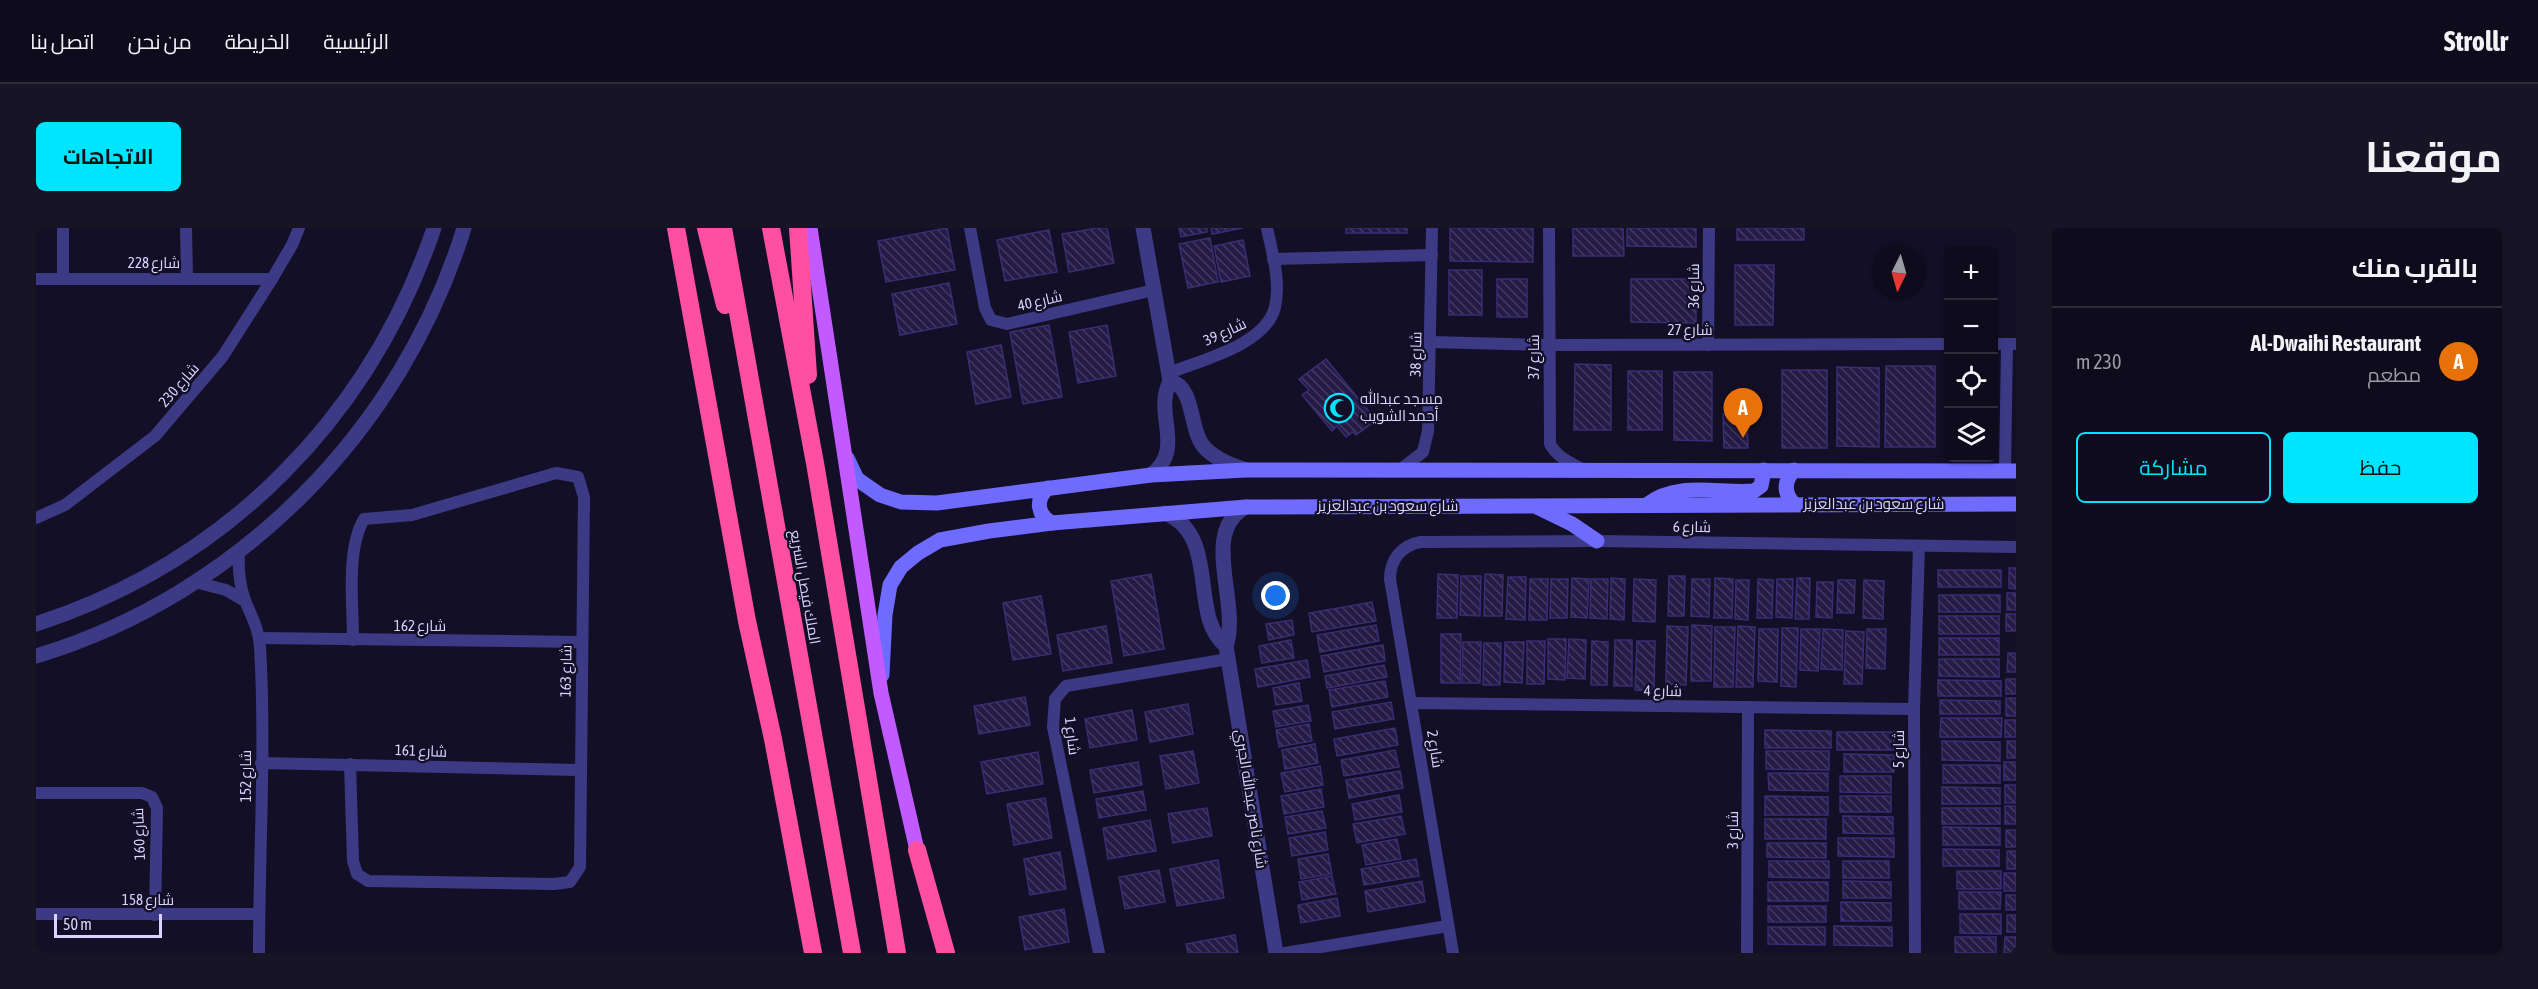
<!DOCTYPE html>
<html lang="ar">
<meta charset="utf-8">
<style>
:root{--surface:#0e0b1c;--page:#171425;--text:#f1f3f6;--muted:#9b9ba3;--line:#2e2b3b;--accent:#00e5ff}
body{margin:0;font-family:"Asap Condensed",Cairo,sans-serif;background:var(--page);color:var(--text);direction:rtl}
.controls{position:absolute;right:18px;top:18px;display:grid;overflow:hidden;border-radius:9px;box-shadow:0 2px 4px #0004}
.controls button{width:54px;height:54px;display:grid;place-items:center;padding:0;border:0;border-bottom:2px solid var(--line);background:var(--surface);color:var(--text);font:30px sans-serif}
.compass{position:absolute;left:1836px;top:18px;width:54px;height:54px;border-radius:50%;background:var(--surface);box-shadow:0 2px 4px #0004;rotate:185deg}
.scale{position:absolute;left:18px;bottom:15px;width:108px;box-sizing:border-box;padding-left:6px;border:3px solid #d9d4ff;border-top:0;font-size:16px;line-height:21px;white-space:nowrap;color:#d9d4ff;-webkit-text-stroke:4px #130f26;paint-order:stroke}
.you{position:absolute;left:1240px;top:368px;width:21px;height:21px;margin:-15px;border:4px solid #fff;border-radius:50%;background:#1a73e8;box-shadow:0 0 0 9px #1a73e833}
.badge{display:grid;place-items:center;width:39px;height:39px;border-radius:50%;background:var(--accent);color:#fff;font-size:20px;font-weight:700}
.pin{position:absolute;translate:-50% -50px;filter:drop-shadow(0 2px 3px #0008)}
.pin::after{content:'';position:absolute;top:32px;width:21px;height:18px;background:inherit;clip-path:polygon(0 0,100% 0,50% 100%)}
.list{margin:0;padding:0;list-style:none}
h2{display:flex;justify-content:space-between;align-items:center;height:78px;margin:0;padding:0 24px;font-size:26px}
h2 small{font-size:20px;font-weight:400;color:var(--muted)}
.list li{display:grid;grid-template-columns:39px 1fr auto;gap:18px;align-items:center;box-sizing:border-box;height:108px;padding:0 24px;border-top:2px solid var(--line)}
.list b{display:block;font-size:22px;white-space:nowrap}
.list p{margin:0;font-size:20px;white-space:nowrap;color:var(--muted)}
.list em{font-size:20px;font-style:normal;color:var(--muted)}
.actions{display:flex;gap:12px;padding:18px 24px}
.actions a{flex:1;padding:14px 0;border:2px solid var(--accent);border-radius:9px;text-align:center;font-size:21px;color:var(--accent)}
.actions .main{background:var(--accent);color:#111}
.icon{flex:none;width:33px;height:33px;fill:none;stroke:currentColor;stroke-width:2;stroke-linecap:round;stroke-linejoin:round}
.map{position:relative;flex:none;width:1980px;height:725px;overflow:hidden;direction:ltr;border-radius:9px}
header{display:flex;align-items:center;gap:36px;box-sizing:border-box;height:84px;padding:0 30px;background:var(--surface);border-bottom:2px solid var(--line)}
header strong{font-size:28px}
nav{display:flex;gap:33px;margin-inline-start:auto;font-size:21px}
.intro{display:flex;align-items:center;justify-content:space-between;box-sizing:border-box;height:144px;padding:0 36px}
h1{margin:0;font-size:42px}
.button{padding:15px 27px;border-radius:9px;background:var(--accent);color:#111;font-size:21px;font-weight:700}
main{display:flex;gap:36px;padding:0 36px}
aside{flex:1;background:var(--surface);border-radius:9px;box-shadow:0 2px 4px #0004}
.map>svg:first-child{display:block}
.building{fill:url(#building-back-hatch);stroke:#3b2d73;stroke-width:1.5}
.lines{fill:none;stroke-linecap:round;stroke-linejoin:round}
.minor{stroke:#3d3a85;stroke-width:12}
.tertiary{stroke:#3d3a85;stroke-width:15}
.secondary{stroke:#6f6bff;stroke-width:15}
.primary{stroke:#c25bff;stroke-width:15}
.motorway{stroke:#ff4fa3;stroke-width:18}
.labels{text-anchor:middle;stroke-width:4.5;stroke-linejoin:round;paint-order:stroke}
.street-label{font-size:15px;fill:#d9d4ff;stroke:#130f26}
.poi-label{font-size:15px;fill:#d9d4ff;stroke:#130f26;text-anchor:start}
</style>
<header>
<strong>Strollr</strong>
<nav><a>الرئيسية</a><a>الخريطة</a><a>من نحن</a><a>اتصل بنا</a></nav>
</header>
<div class="intro"><h1>موقعنا</h1><a class="button">الاتجاهات</a></div>
<main>
<aside>
<h2>بالقرب منك<small></small></h2>
<ul class="list">
<li><span class="badge" style="background:#e8710a">A</span><div><b>Al-Dwaihi Restaurant</b><p>مطعم</p></div><em>230 m</em></li>
</ul>
<div class="actions"><a class="main">حفظ</a><a>مشاركة</a></div>
</aside>
<div class="map">
<svg width="1980" height="725" viewBox="0 0 1980 725">
<defs>
<pattern id="building-back-hatch" width="6" height="6" patternUnits="userSpaceOnUse" patternTransform="scale(1.5)"><rect width="6" height="6" fill="#241b47"/><path d="M-1 5l2 2M0 0l6 6M5-1l2 2" fill="none" stroke="#433b63"/></pattern>
</defs>
<rect width="100%" height="100%" fill="#130f26"/>
<g class="building">
<path d="M911,0L919,42L850,54L842,13Z"/>
<path d="M1061,0H1071L1078,35L1033,44L1026,6Z"/>
<path d="M1143,0H1171V4L1145,9Z"/>
<path d="M1175,0H1207L1176,6Z"/>
<rect x="1310" y="0" width="61" height="5"/>
<path d="M1414,0H1497V34L1414,33Z"/>
<path d="M1537,0H1587L1588,28H1537Z"/>
<path d="M1591,0H1660V19L1591,18Z"/>
<rect x="1701" y="0" width="67" height="12"/>
<path d="M1013,2L1021,44L969,53L961,12Z"/>
<path d="M1174,10L1182,54L1152,60L1143,16Z"/>
<path d="M1207,12L1214,48L1185,54L1178,18Z"/>
<path d="M1699,37H1738L1737,97H1699Z"/>
<rect x="1413" y="42" width="33" height="45"/>
<rect x="1461" y="51" width="30" height="38"/>
<path d="M1595,51H1660V95L1595,94Z"/>
<path d="M913,55L921,96L864,107L856,66Z"/>
<path d="M1013,97L1026,169L987,176L974,104Z"/>
<path d="M1071,97L1080,148L1042,155L1033,104Z"/>
<path d="M965,117L975,169L940,176L931,124Z"/>
<path d="M1290,131L1340,192L1320,207L1317,204L1310,209L1301,198L1296,203L1266,167L1273,162L1263,151Z"/>
<path d="M1539,136L1575,137V202H1538Z"/>
<path d="M1850,138H1899V219H1849Z"/>
<path d="M1801,139L1843,140V219L1801,218Z"/>
<rect x="1746" y="142" width="45" height="78"/>
<rect x="1592" y="143" width="34" height="59"/>
<path d="M1638,144H1676V213L1638,212Z"/>
<path d="M1711,185L1712,220H1688L1687,186Z"/>
<path d="M1973,340H1980V361L1973,360Z"/>
<rect x="1902" y="342" width="63" height="17"/>
<path d="M1115,346L1128,421L1088,428L1075,353Z"/>
<path d="M1402,346L1422,347L1421,390H1401Z"/>
<path d="M1449,346L1467,347L1466,388H1448Z"/>
<path d="M1425,348H1445L1444,388L1424,387Z"/>
<path d="M1633,348H1649L1648,388H1632Z"/>
<path d="M1472,349H1490L1489,392L1470,391Z"/>
<path d="M1536,350L1553,351L1551,390L1535,389Z"/>
<path d="M1575,350L1589,351L1588,392L1574,391Z"/>
<path d="M1679,350L1697,351L1696,390H1678Z"/>
<path d="M1761,350H1774L1773,391H1759Z"/>
<path d="M1494,351H1512L1511,392H1493Z"/>
<path d="M1515,351H1532L1531,390H1514Z"/>
<path d="M1555,351H1572L1571,391L1554,390Z"/>
<path d="M1598,351L1620,352L1619,394L1597,393Z"/>
<path d="M1656,351H1674L1673,389L1655,388Z"/>
<path d="M1722,351L1737,352L1736,390H1721Z"/>
<path d="M1741,351H1757L1756,390L1740,389Z"/>
<path d="M1700,352H1713L1712,392L1699,391Z"/>
<path d="M1802,352H1819L1818,385H1801Z"/>
<path d="M1828,352L1848,353L1847,391L1827,390Z"/>
<path d="M1781,354H1797L1796,390L1780,389Z"/>
<rect x="1971" y="365" width="9" height="17"/>
<rect x="1903" y="367" width="61" height="17"/>
<path d="M1005,368L1015,426L977,432L967,375Z"/>
<path d="M1336,374L1340,393L1276,404L1273,385Z"/>
<rect x="1970" y="386" width="10" height="17"/>
<rect x="1903" y="388" width="60" height="18"/>
<path d="M1256,392L1258,407L1233,412L1230,396Z"/>
<path d="M1340,397L1343,413L1284,424L1281,407Z"/>
<path d="M1656,397L1676,398L1675,453H1655Z"/>
<path d="M1070,398L1076,435L1027,443L1021,407Z"/>
<path d="M1631,398L1652,399L1650,457L1630,456Z"/>
<path d="M1702,398L1719,399L1717,459H1700Z"/>
<path d="M1679,399H1699L1697,459H1678Z"/>
<path d="M1746,400H1762L1760,459L1745,458Z"/>
<path d="M1723,401H1742L1741,454L1722,453Z"/>
<path d="M1765,401H1784L1782,443L1764,442Z"/>
<path d="M1787,401L1807,402L1806,442L1785,441Z"/>
<path d="M1831,401H1850L1849,441L1830,440Z"/>
<path d="M1810,403L1828,404L1826,456H1808Z"/>
<path d="M1405,406H1425L1424,455H1405Z"/>
<rect x="1903" y="410" width="60" height="17"/>
<path d="M1512,411H1530L1529,452L1512,451Z"/>
<path d="M1533,411L1550,412L1549,451L1531,450Z"/>
<path d="M1255,412L1258,430L1226,435L1223,418Z"/>
<path d="M1579,412H1596V458H1578Z"/>
<path d="M1491,413H1509L1508,456H1491Z"/>
<path d="M1556,413L1572,414L1571,457H1555Z"/>
<path d="M1601,413H1619L1618,463L1599,462Z"/>
<path d="M1427,414H1445L1444,455H1426Z"/>
<path d="M1469,414H1488L1486,455L1468,454Z"/>
<path d="M1448,415H1465L1464,457H1447Z"/>
<path d="M1347,417L1349,433L1288,444L1285,428Z"/>
<path d="M1972,425H1980V444H1971Z"/>
<path d="M1903,431H1963V449L1903,448Z"/>
<path d="M1271,432L1274,449L1222,459L1219,441Z"/>
<path d="M1348,437L1351,449L1291,460L1289,448Z"/>
<rect x="1970" y="451" width="10" height="15"/>
<path d="M1902,452L1965,453V468H1902Z"/>
<path d="M1349,453L1352,469L1296,479L1293,462Z"/>
<path d="M1263,455L1266,473L1240,477L1237,460Z"/>
<path d="M989,469L994,497L943,506L938,478Z"/>
<rect x="1970" y="470" width="10" height="18"/>
<path d="M1904,472L1964,473V486H1904Z"/>
<path d="M1355,474L1358,491L1299,501L1296,484Z"/>
<path d="M1152,476L1157,506L1114,514L1109,484Z"/>
<path d="M1272,477L1275,493L1240,499L1237,483Z"/>
<path d="M1096,482L1101,512L1054,520L1049,491Z"/>
<path d="M1905,490H1966L1965,509H1904Z"/>
<rect x="1969" y="492" width="11" height="17"/>
<path d="M1273,496L1276,513L1243,519L1240,502Z"/>
<path d="M1359,500L1362,517L1301,528L1298,511Z"/>
<path d="M1729,502L1795,503V520H1729Z"/>
<rect x="1801" y="504" width="57" height="18"/>
<path d="M1906,513L1964,514V533L1906,532Z"/>
<rect x="1971" y="513" width="9" height="17"/>
<path d="M1279,516L1282,535L1249,541L1246,522Z"/>
<path d="M1359,522L1363,539L1308,548L1305,532Z"/>
<path d="M1157,523L1163,555L1130,561L1124,528Z"/>
<path d="M1730,523H1793V542L1730,541Z"/>
<path d="M1002,524L1007,556L951,566L945,534Z"/>
<path d="M1808,526L1858,527V544H1808Z"/>
<path d="M1102,534L1106,557L1058,565L1054,542Z"/>
<rect x="1968" y="534" width="12" height="18"/>
<rect x="1907" y="537" width="57" height="18"/>
<path d="M1284,538L1287,557L1249,564L1245,545Z"/>
<path d="M1364,543L1367,560L1313,570L1310,552Z"/>
<path d="M1732,545H1792V563L1733,562Z"/>
<path d="M1804,548H1855V565L1804,564Z"/>
<rect x="1969" y="557" width="11" height="18"/>
<path d="M1906,559L1964,560V576H1906Z"/>
<path d="M1285,561L1288,579L1248,586L1245,568Z"/>
<path d="M1107,563L1110,582L1063,590L1060,571Z"/>
<path d="M1363,567L1366,584L1319,592L1316,576Z"/>
<path d="M1729,568L1792,569V587H1729Z"/>
<rect x="1804" y="568" width="51" height="16"/>
<path d="M1009,570L1016,610L978,617L971,576Z"/>
<rect x="1969" y="578" width="11" height="18"/>
<path d="M1171,580L1176,608L1137,615L1132,586Z"/>
<rect x="1906" y="580" width="58" height="16"/>
<path d="M1286,583L1290,600L1252,606L1249,589Z"/>
<path d="M1365,588L1369,606L1321,615L1317,596Z"/>
<path d="M1807,588L1857,589V606L1807,605Z"/>
<rect x="1729" y="591" width="61" height="20"/>
<path d="M1114,592L1120,623L1072,631L1067,600Z"/>
<path d="M1907,599L1964,600V617H1907Z"/>
<rect x="1970" y="602" width="10" height="17"/>
<path d="M1289,604L1292,622L1256,628L1253,610Z"/>
<path d="M1802,610H1858V629L1802,628Z"/>
<path d="M1361,611L1365,631L1330,637L1326,617Z"/>
<path d="M1731,615H1790V630L1731,629Z"/>
<path d="M1907,621L1963,622V638H1907Z"/>
<rect x="1971" y="623" width="9" height="18"/>
<path d="M1024,624L1030,661L994,667L988,631Z"/>
<path d="M1292,626L1296,646L1265,651L1262,631Z"/>
<path d="M1380,631L1383,648L1328,657L1325,641Z"/>
<path d="M1182,632L1188,670L1141,678L1134,641Z"/>
<path d="M1733,633H1793V650L1733,649Z"/>
<rect x="1807" y="633" width="46" height="17"/>
<path d="M1123,642L1129,674L1089,681L1083,649Z"/>
<rect x="1921" y="643" width="44" height="18"/>
<rect x="1968" y="645" width="12" height="18"/>
<path d="M1296,648L1300,666L1266,672L1263,654Z"/>
<path d="M1386,653L1389,674L1332,684L1329,663Z"/>
<path d="M1807,653L1855,654V670H1807Z"/>
<rect x="1732" y="654" width="60" height="19"/>
<path d="M1923,664H1965L1964,681H1923Z"/>
<rect x="1970" y="667" width="10" height="15"/>
<path d="M1301,670L1304,688L1265,695L1262,677Z"/>
<path d="M1805,674L1855,675V693H1805Z"/>
<rect x="1732" y="678" width="58" height="16"/>
<path d="M1028,681L1033,714L989,722L983,689Z"/>
<path d="M1924,686H1965V706L1924,705Z"/>
<rect x="1971" y="687" width="9" height="17"/>
<path d="M1798,698L1856,699V718L1798,717Z"/>
<path d="M1732,699H1789V717L1732,716Z"/>
<path d="M1199,707L1202,725H1152L1150,716Z"/>
<rect x="1919" y="709" width="41" height="16"/>
<path d="M1969,709H1980V725H1968Z"/>
</g>
<g class="lines">
<g class="minor">
<path d="M150,0L151,50"/>
<path d="M934,0L949,80L955,92L971,96L1118,62"/>
<path d="M1513,0L1514,216C1521,229 1533,234 1546,241"/>
<path d="M1237,31L1396,27"/>
<path d="M27,50V0"/>
<path d="M0,51H236"/>
<path d="M1395,114L1513,117L1912,116"/>
<path d="M1958,116H1980"/>
<path d="M1672,117L1673,0"/>
<path d="M1133,145C1165,132 1230,117 1239,79C1245,54 1236,24 1231,0"/>
<path d="M1365,241L1387,224L1392,203L1396,0"/>
<path d="M1969,243L1971,116"/>
<path d="M0,290L29,277L119,208L187,128L236,51L256,17L263,0"/>
<path d="M203,323C202,340 203,356 209,372C215,388 223,401 224,419C230,521 223,623 223,725"/>
<path d="M159,354L190,362L209,373"/>
<path d="M223,410L545,414"/>
<path d="M1375,475L1878,481"/>
<path d="M225,535L543,542"/>
<path d="M314,536L317,633L321,646L332,653L518,656L534,654L544,639L548,269L542,249L520,245L376,287L328,291C310,322 317,376 317,412"/>
<path d="M0,565H106L116,569L121,580L119,687"/>
<path d="M0,686H223"/>
<path d="M1063,725L1017,499L1019,471L1030,458L1192,431"/>
<path d="M1249,725L1412,698"/>
<path d="M1417,725L1354,351C1354,331 1366,317 1385,314L1561,313L1980,319"/>
<path d="M1711,725L1712,479"/>
<path d="M1879,725L1878,481L1883,318"/>
</g>
<g class="tertiary">
<path d="M1107,0L1134,153C1117,187 1150,220 1115,247"/>
<path d="M1134,153C1160,159 1152,202 1169,220C1179,231 1196,237 1210,242"/>
<path d="M1210,279C1163,303 1205,376 1190,418L1240,725"/>
<path d="M1129,285C1185,308 1152,388 1190,418"/>
<path d="M0,396C191,334 334,189 398,0"/>
<path d="M0,428C203,367 366,202 428,0"/>
</g>
<g class="secondary">
<path d="M811,230L821,251L844,267L865,274L901,275L1115,247L1210,242L1980,243"/>
<path d="M1012,260C999,271 1001,287 1016,295"/>
<path d="M1612,276C1642,253 1683,266 1718,263L1725,258L1728,242"/>
<path d="M1758,276C1747,265 1748,253 1758,242"/>
<path d="M1501,279L1536,296L1561,313"/>
<path d="M846,447L849,387L854,357L865,339L882,325L904,312L953,303L1016,295L1210,279L1980,276"/>
</g>
<path class="primary" d="M774,0L845,465L881,622"/>
<g class="motorway">
<path d="M640,0L711,393L737,511L777,725"/>
<path d="M670,0L689,77"/>
<path d="M687,0L816,725"/>
<path d="M735,0L779,235L861,725"/>
<path d="M762,0L772,147"/>
<path d="M881,622L910,725"/>
</g>
</g>
<defs>
<g id="mosque-ring" transform="scale(1.5)"><circle r="9.5" fill="#130f26" stroke="#00e5ff" stroke-width="1.5"/><path d="M3.5-4.9A6 6 0 1 0 3.5 4.9A5 5 0 1 1 3.5-4.9Z" fill="#00e5ff"/></g>
</defs>
<g fill-rule="evenodd">
<use href="#mosque-ring" x="1303" y="180"/>
</g>
<g class="labels">
<g class="street-label">
<text x="118" y="40">شارع 228</text>
<text transform="translate(1658 58) rotate(-90)" y="5">شارع 36</text>
<text transform="translate(1004 73) rotate(-13)" y="5">شارع 40</text>
<text x="1654" y="107">شارع 27</text>
<text transform="translate(1189 104) rotate(-25)" y="5">شارع 39</text>
<text transform="translate(1380 126) rotate(-89)" y="5">شارع 38</text>
<text transform="translate(1498 129) rotate(-90)" y="5">شارع 37</text>
<text transform="translate(143 157) rotate(-49)" y="5">شارع 230</text>
<text x="1838" y="281">شارع سعود بن عبدالعزيز</text>
<text x="1352" y="283">شارع سعود بن عبدالعزيز</text>
<text transform="translate(1656 299) rotate(1)" y="5">شارع 6</text>
<text transform="translate(769 359) rotate(80)" y="5">الملك فيصل السريع</text>
<text x="384" y="403">شارع 162</text>
<text transform="translate(530 443) rotate(-89)" y="5">شارع 163</text>
<text transform="translate(1627 463) rotate(1)" y="5">شارع 4</text>
<text transform="translate(1036 508) rotate(83)" y="5">شارع 1</text>
<text transform="translate(1399 521) rotate(81)" y="5">شارع 2</text>
<text transform="translate(1863 521) rotate(-90)" y="5">شارع 5</text>
<text transform="translate(385 523) rotate(2)" y="5">شارع 161</text>
<text transform="translate(210 548) rotate(-90)" y="5">شارع 152</text>
<text transform="translate(1215 571) rotate(81)" y="5">شارع ناصر عبدالله الجبري</text>
<text transform="translate(1697 602) rotate(-90)" y="5">شارع 3</text>
<text transform="translate(103 606) rotate(-92)" y="5">شارع 160</text>
<text x="112" y="677">شارع 158</text>
</g>
<g class="poi-label">
<text x="1324" y="176">مسجد عبدالله<tspan x="1324" dy="17">أحمد الشويب</tspan></text>
</g>
</g>
</svg>
<div class="controls">
<button>+</button>
<button>−</button>
<button><svg class="icon" aria-label="locate" viewBox="0 0 24 24"><circle cx="12" cy="12" r="6"/><path d="M12 2v4M12 18v4M2 12h4M18 12h4"/></svg></button>
<button><svg class="icon" aria-label="layers" viewBox="0 0 24 24"><path d="M12 4l9 5-9 5-9-5zM3 14l9 5 9-5"/></svg></button>
</div>
<svg class="compass" viewBox="-18 -18 36 36"><path d="M0-13l5 13h-10z" fill="#e53935"/><path d="M0 13l5-13h-10z" fill="#9b9ba3"/></svg>
<div class="scale">50 m</div>
<div class="you"></div>
<div class="pin badge" style="left:1707px;top:210px;background:#e8710a">A</div>
</div>
</main>
